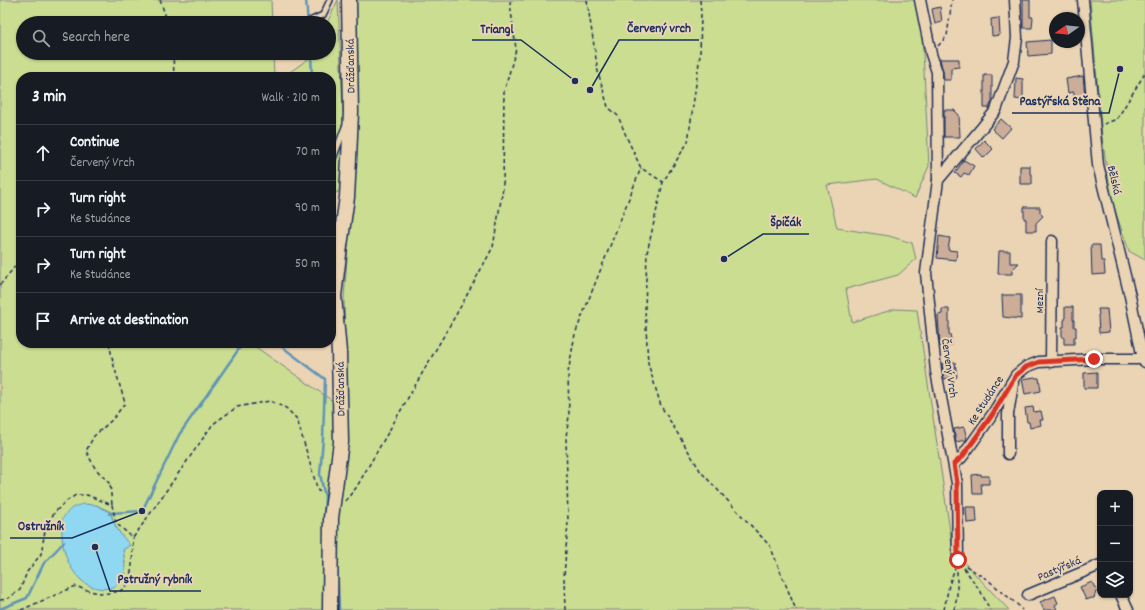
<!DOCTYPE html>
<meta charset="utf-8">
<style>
:root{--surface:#171b24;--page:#20242c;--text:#f1f3f6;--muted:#9ea1a6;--line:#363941}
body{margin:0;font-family:Dekko,sans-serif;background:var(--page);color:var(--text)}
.controls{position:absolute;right:12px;bottom:12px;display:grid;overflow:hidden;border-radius:8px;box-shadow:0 1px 3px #0004}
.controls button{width:36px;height:36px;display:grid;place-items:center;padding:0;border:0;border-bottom:1px solid var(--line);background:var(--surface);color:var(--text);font:20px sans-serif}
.compass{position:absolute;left:1049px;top:12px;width:36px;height:36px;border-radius:50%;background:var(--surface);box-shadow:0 1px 3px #0004;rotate:256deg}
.stop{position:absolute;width:12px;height:12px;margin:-9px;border:3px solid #d93025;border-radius:50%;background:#fff}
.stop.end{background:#d93025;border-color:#fff;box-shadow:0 1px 4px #0008}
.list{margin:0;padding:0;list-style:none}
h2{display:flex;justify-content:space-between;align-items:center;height:52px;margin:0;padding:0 16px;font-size:17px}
h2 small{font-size:13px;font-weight:400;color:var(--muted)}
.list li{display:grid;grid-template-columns:26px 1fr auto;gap:12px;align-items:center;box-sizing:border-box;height:56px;padding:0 16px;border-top:1px solid var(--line)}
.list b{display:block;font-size:15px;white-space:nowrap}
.list p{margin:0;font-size:13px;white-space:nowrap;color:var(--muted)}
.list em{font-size:13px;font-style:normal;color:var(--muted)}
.icon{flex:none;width:22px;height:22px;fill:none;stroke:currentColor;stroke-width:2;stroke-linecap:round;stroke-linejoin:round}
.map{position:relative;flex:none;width:1145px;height:610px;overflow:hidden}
.search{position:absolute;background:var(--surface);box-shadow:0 1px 3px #0004;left:16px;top:16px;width:320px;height:44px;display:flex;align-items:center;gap:10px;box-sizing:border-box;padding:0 14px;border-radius:22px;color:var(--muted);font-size:15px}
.panel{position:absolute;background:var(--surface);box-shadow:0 1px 3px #0004;left:16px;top:72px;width:320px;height:276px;border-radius:16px}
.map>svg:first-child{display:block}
.green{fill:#cadd91;stroke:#728678;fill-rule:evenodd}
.water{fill:#90d8f2;stroke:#6194b7}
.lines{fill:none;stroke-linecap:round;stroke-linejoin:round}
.stream{stroke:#6194b7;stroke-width:2.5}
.building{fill:#cbad98;stroke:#1b2f5e}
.lane-casing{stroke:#1b2f5e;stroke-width:8}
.street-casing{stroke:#1b2f5e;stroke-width:13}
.secondary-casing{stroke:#1b2f5e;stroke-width:17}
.path{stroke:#1b2f5e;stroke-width:1.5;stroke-dasharray:4 3;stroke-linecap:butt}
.lane{stroke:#ead4b3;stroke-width:5}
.street{stroke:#ead4b3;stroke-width:10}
.secondary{stroke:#ead4b3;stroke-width:14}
.route{stroke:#d93025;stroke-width:5}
.labels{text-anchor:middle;stroke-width:4;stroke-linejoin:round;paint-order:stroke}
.street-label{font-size:12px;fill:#1b2f5e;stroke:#ead4b3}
.leader{fill:none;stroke:#1b2f5e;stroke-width:1.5}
.callout-dot{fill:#1b2f5e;stroke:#ead4b3;stroke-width:1.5}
.callout-label{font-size:13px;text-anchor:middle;font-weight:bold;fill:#1b2f5e;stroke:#ead4b3;stroke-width:4;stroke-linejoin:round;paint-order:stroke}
</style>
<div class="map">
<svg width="1145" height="610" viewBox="0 0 1145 610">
<rect width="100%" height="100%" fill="#ead4b3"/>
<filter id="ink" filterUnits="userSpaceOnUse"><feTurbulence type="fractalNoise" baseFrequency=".025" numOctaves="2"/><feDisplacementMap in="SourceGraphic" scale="8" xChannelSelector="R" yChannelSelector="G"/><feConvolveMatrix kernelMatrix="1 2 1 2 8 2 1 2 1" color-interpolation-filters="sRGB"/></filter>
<g filter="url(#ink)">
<g class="green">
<path d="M0,0H271L272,23H23V53H273L274,77H21V343H250L337,404L326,610H0ZM96,505L111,512C113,526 121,535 129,545L123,550L125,563Z"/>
<path d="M338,0L344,131L339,192L331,193V77H283L311,57L313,53H329V23H327Z"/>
<path d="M356,0H917L922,33L929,166L915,198L877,179L827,185L837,228L889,236L912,243L916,259L898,275L846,289L852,322L895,309L917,310L953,551L1009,610H335L334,583L340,489L347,454L344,298L358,114Z"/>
<path d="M1090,0H1145V260L1129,251L1112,202L1102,137Z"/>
</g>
<path class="water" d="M83,504L96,505L111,513C113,526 121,535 130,545L123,550C124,558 126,567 124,574C119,594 93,591 81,580C68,568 61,547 62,529C62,527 61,523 62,520C63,517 69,510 72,508C75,506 80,505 83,504Z"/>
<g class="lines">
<g class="stream">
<path d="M306,0L308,23"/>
<path d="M311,53L312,77"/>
<path d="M277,343L325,379L323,439L320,474L325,497L324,517"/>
<path d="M109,514L111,513L142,511L179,435L243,343"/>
<path d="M337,557L339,610"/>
<path d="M0,609L27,598L44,563L64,542"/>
</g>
</g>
<g class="building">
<path d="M1023,0H1030V17H1033L1032,28H1023Z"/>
<path d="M940,7L942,22L935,24L932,9Z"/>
<path d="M999,18L1000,35L992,36L991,19Z"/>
<path d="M1051,40V54L1028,56L1027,42Z"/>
<path d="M940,59H959V67L951,68V80H944L943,72Z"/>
<path d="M984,75H992V101L989,108H984Z"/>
<path d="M1083,76L1085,96L1074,98V92L1068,93L1066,79Z"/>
<path d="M1016,78L1023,79V100L1015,99Z"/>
<path d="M944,110H954L959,115L960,137H944Z"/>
<path d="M1001,119L1011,128L1002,138L992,129Z"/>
<path d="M984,140L993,149L984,158L976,149Z"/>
<path d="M964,160L974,166L969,175L964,173L961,177L955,173Z"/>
<path d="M1020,166H1030V174H1032V184H1020Z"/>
<path d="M1024,207H1040V213L1043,216L1036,223V231H1026V219H1024Z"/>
<path d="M939,236L950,238L948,250L957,251L956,260L937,258Z"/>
<path d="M1091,245H1100L1101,261H1104L1105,274L1092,275Z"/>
<path d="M999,251H1010V263H1019L1012,270V274H998Z"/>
<path d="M1002,295H1021V319L1003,317Z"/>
<path d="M1065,307H1073V320H1074V327H1076V337H1074V344H1064V337H1062V327H1064V320H1065Z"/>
<path d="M942,309H949V334H950L952,345L940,346L938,315L942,314Z"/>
<path d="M1098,309H1107L1109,332L1099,333L1098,315L1099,314Z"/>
<path d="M955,362L957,377L944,379L942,364Z"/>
<path d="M1097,372V388H1084V373Z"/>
<path d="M1035,377L1036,378H1039L1041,391L1025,394L1022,379Z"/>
<path d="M1033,407L1034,412L1041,411L1043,420H1040L1041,425L1030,428L1029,422H1027L1025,408Z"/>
<path d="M964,427L967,439L966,440L956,442L954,429Z"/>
<path d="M981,474V476H989V484H981L982,494H973L972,475Z"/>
<path d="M966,507H976L977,522L967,523Z"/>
<path d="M1092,582L1095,588L1097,589L1094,598H1092L1086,600L1080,587Z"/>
<path d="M1055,596L1058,603L1055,605L1057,610H1044L1040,602Z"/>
</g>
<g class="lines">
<g class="lane-casing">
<g id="lane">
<path d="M310,21L323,15L330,0"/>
<path d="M331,164L345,127"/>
</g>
</g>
<g class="street-casing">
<g id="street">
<path d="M920,0L931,54L937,72L938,180"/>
<path d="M1083,0L1098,165L1130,296L1143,359L1145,362"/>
<path d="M1051,362L1052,241"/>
<path d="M1008,454V414L1013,384"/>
<path d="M954,464L962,457L992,415L1016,375L1026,367L1039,362L1094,359H1143"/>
<path d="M958,560L957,483L936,371L926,273L938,180L980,130L996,110L1014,61L1017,38L1015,0"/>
<path d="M1028,595L1100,565"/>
<path d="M1121,595L1128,610"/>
</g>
</g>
<g class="secondary-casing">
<path id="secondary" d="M330,610L331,518L341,442L339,352L334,296L340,246L347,197L349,159L351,112L349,0"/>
</g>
<g class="path">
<path d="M160,0L168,23"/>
<path d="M587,0L598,72L608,107L618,116L627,138L641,168L663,182"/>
<path d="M700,0L701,14L700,55L688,142L663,182L647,253L645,309L648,363L661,406L701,472L770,546L796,610"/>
<path d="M938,46L947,36L952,0"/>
<path d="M173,53L174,77"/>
<path d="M1104,124L1117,119L1145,73"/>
<path d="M0,285L21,259"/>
<path d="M109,343L114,366L125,403L113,419L94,436L86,451L95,468L110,484L112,505"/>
<path d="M345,501L356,488L461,306L493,247L503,188L504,92L516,49L510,3L511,0"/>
<path d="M966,566L988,580L1019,606L1022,610"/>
<path d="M964,568L981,592L990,610"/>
<path d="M0,600L7,599L20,590L27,572L41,554L46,525L55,512L65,502L76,495H87L112,505L116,523L133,538L213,424L237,407L270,401L286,408L297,419L318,491L322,492"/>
<path d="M21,610L76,586C87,591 99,594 110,593C113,592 117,592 120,591C135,583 132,553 133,538"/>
<path d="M565,610L564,577L568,522L566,437L569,416L568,373L575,334L641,168"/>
<path d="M944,610L949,585L955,568"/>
<path d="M954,610L957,597V568"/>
</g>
<use href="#lane" class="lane"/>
<use href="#street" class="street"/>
<use href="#secondary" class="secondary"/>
</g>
</g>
<g class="lines" filter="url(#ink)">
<path class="route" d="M958,560L957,483L954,464L962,457L992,415L1016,375L1026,367L1039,362L1094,359"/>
</g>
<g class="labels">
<g class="street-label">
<text transform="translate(350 66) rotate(-91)" y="4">Drážďanská</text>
<text transform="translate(1115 180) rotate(77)" y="4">Bělská</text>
<text transform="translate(1039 301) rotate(-90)" y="4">Mezní</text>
<text transform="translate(950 368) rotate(82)" y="4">Červený Vrch</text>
<text transform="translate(340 389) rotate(-91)" y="4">Drážďanská</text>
<text transform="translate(985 400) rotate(-57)" y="4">Ke Studánce</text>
<text transform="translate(1059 568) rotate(-23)" y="4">Pastýřská</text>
</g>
</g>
<path class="leader" d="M590 90L619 40H699M575 81L521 40H472M1120 69L1109 113H1012M724 259L763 234H809M142 511L72 538H10M95 547L110 591H201"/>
<g class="callout-dot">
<circle cx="590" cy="90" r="4"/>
<circle cx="575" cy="81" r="4"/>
<circle cx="1120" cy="69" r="4"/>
<circle cx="724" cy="259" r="4"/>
<circle cx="142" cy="511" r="4"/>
<circle cx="95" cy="547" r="4"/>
</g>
<g class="callout-label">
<text x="659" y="32">Červený vrch</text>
<text x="497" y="33">Triangl</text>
<text x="1060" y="105">Pastýřská Stěna</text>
<text x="786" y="226">Špičák</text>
<text x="41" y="530">Ostružník</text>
<text x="155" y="583">Pstružný rybník</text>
</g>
</svg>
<div class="controls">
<button>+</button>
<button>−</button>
<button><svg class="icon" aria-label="layers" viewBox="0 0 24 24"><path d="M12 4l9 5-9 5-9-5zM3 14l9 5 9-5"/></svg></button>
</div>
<svg class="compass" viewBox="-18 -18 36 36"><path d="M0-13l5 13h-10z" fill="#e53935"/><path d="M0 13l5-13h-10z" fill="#9ea1a6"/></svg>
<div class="stop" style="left:958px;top:560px"></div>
<div class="stop end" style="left:1094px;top:359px"></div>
<div class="search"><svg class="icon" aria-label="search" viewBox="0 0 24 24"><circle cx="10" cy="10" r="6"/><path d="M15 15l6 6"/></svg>Search here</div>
<section class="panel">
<h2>3 min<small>Walk · 210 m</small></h2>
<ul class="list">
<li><svg class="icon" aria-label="ahead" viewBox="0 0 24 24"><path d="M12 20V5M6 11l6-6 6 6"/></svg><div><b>Continue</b><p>Červený Vrch</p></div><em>70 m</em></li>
<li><svg class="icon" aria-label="right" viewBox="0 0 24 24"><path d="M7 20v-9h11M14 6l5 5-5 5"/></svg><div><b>Turn right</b><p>Ke Studánce</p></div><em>90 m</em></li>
<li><svg class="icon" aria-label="right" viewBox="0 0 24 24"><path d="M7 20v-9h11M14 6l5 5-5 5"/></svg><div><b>Turn right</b><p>Ke Studánce</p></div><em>50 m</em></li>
<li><svg class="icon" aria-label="arrive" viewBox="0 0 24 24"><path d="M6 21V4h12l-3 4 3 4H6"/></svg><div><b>Arrive at destination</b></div></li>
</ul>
</section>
</div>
